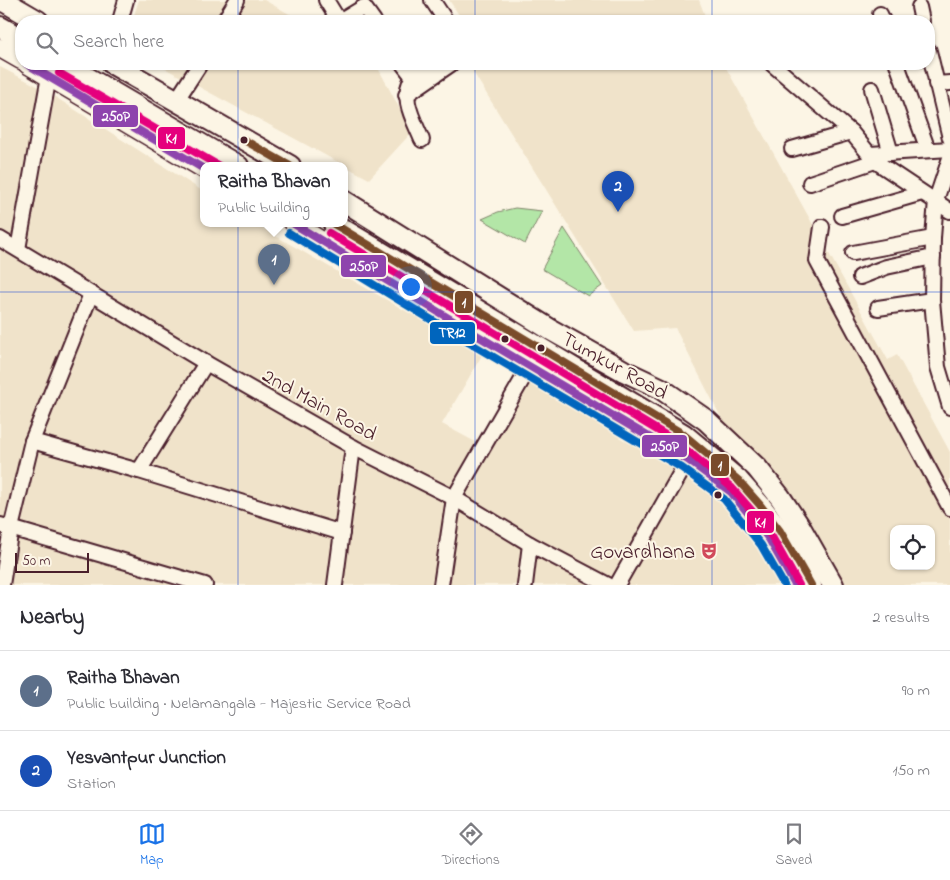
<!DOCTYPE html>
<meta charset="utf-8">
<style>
:root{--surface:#fff;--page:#f2f2f3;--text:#2b2b33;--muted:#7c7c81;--line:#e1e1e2;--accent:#1a73e8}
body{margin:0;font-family:"Indie Flower",sans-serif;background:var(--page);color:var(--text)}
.controls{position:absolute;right:15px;bottom:15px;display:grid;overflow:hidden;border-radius:10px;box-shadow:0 1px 4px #0004}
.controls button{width:45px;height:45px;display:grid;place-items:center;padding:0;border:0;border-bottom:1px solid var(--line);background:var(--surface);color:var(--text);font:25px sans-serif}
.scale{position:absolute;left:15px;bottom:12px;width:74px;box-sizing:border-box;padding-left:5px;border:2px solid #4a1f2b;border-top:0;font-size:14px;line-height:18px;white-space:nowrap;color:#4a1f2b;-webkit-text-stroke:4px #fcf5e5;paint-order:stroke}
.you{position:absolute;left:410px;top:286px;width:18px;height:18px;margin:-12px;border:4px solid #fff;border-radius:50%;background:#1a73e8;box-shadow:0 0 0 8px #1a73e833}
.badge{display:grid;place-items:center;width:32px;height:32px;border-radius:50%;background:var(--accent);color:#fff;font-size:16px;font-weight:700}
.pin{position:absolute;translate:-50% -41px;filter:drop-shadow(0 1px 2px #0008)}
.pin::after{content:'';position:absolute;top:26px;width:18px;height:15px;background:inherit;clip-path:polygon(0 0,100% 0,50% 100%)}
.popup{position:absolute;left:200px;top:162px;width:148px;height:65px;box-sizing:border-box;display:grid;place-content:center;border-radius:10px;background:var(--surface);filter:drop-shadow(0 1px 4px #0005);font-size:16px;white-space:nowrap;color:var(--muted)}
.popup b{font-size:19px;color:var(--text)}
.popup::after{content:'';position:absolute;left:50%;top:100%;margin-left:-10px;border:10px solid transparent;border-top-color:var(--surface)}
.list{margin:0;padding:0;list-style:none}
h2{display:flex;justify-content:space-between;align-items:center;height:65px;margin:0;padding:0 20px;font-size:21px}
h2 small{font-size:16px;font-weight:400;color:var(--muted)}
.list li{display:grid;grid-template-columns:32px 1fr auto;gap:15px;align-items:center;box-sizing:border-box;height:80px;padding:0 20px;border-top:1px solid var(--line)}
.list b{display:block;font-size:19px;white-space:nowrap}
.list p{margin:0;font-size:16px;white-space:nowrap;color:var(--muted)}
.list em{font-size:16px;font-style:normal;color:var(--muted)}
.icon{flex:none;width:28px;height:28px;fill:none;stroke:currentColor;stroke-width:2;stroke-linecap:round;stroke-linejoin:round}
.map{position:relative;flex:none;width:950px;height:585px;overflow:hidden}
.search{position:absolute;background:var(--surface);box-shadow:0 1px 4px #0004;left:15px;right:15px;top:15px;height:55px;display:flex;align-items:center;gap:12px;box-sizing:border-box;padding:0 18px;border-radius:20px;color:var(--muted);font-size:19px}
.sheet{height:225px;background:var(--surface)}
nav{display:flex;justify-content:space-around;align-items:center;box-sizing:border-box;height:70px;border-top:1px solid var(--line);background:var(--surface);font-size:14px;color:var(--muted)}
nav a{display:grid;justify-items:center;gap:2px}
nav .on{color:var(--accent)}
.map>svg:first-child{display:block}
.built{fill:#f0e3ca;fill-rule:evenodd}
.green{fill:#b3e6a7;stroke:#7e8269}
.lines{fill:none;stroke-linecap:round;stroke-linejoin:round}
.minor-casing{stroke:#4a1f2b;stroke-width:18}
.major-casing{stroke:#4a1f2b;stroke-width:21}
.highway-casing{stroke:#4a1f2b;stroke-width:24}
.minor{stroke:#fcf5e5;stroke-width:14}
.major{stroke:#fcf5e5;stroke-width:18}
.highway{stroke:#fcf5e5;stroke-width:20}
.bus-1-casing{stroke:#fcf5e5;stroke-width:11}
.bus-2-casing{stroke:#fcf5e5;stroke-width:11}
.bus-3-casing{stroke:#fcf5e5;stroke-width:11}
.bus-4-casing{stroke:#fcf5e5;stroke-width:11}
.bus-1{stroke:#7a4b2a;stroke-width:8}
.bus-2{stroke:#8e44ad;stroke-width:8}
.bus-3{stroke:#e5007d;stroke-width:8}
.bus-4{stroke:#0065bd;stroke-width:8}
.grid{fill:none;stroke:#1d4ed8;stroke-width:1;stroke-opacity:0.55}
.bus-dot{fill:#4a1f2b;stroke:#fcf5e5;stroke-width:2}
.labels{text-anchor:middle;stroke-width:4;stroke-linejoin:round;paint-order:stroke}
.street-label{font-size:21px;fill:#4a1f2b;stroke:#fcf5e5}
.poi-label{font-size:21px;fill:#4a1f2b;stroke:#fcf5e5;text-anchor:end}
.line-badge{stroke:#fcf5e5;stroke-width:2}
.badge-label{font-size:14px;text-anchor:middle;font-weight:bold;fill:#fff}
</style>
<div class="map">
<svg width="950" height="585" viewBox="0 0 950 585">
<rect width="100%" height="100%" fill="#fcf5e5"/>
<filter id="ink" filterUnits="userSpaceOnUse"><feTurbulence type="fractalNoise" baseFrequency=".02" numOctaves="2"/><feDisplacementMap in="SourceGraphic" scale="10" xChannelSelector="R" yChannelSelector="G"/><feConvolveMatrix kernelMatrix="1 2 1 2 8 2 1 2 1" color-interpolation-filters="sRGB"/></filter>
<g filter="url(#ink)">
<g class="built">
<path d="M139,0H264L302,21H132Z"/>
<path d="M449,0H699L707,21H463Z"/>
<path d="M157,64H376L412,132L369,179Z"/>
<path d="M468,64H724L888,360L897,355L950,452V585H839L725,425L675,328L634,331ZM894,529H931V566H894Z"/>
<path d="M0,67L41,88L204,192V224H255L482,355L442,424L481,445L520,377L692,477L720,497L746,527L770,561L783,585H0Z"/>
</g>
<g class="green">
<path d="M515,208L542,211L525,244L482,219L498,212Z"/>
<path d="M564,228L602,286L588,296L542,269Z"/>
</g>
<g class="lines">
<g class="minor-casing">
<g id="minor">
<path d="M326,0L339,21"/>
<path d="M432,0L446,21"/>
<path d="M919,7L922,21"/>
<path d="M880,14L883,21"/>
<path d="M120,21L126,0"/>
<path d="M224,21L237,0"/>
<path d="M341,21L364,7L374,21"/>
<path d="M929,51L950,138"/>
<path d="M403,64L413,77"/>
<path d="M772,64L851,132L875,161L950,211"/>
<path d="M897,64L928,150"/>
<path d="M936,84L950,83"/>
<path d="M872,89L891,153"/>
<path d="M406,95L451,64"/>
<path d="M176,101L200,64"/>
<path d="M422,140C414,120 399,97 413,77C417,72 423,68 428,64"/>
<path d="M792,149L851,132"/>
<path d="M870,154L950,149"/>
<path d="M950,158L936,200L933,238L932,300L938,367L950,407"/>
<path d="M810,183L875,161"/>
<path d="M842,216L922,193"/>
<path d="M822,227L817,261L950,508"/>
<path d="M0,239L206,363L353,447L454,498L530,544L608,585"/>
<path d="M18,249L49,76"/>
<path d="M853,253L933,238"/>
<path d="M860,277L886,267L933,257"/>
<path d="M878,308L932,300"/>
<path d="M32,441L139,471L342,533"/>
<path d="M139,471L206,363"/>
<path d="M0,525L205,585"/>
<path d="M2,585L11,528L32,441L91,294"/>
<path d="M335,585L353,447"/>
<path d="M441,585L454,498L530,366"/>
<path d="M525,585L530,544"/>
<path d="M617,585L688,460"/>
</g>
</g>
<g class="major-casing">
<g id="major">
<path d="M0,48L21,60"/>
<path d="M27,64L204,169"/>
<path d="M294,224L468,330L688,460L731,492L769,539L795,585"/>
</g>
</g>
<g class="highway-casing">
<g id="highway">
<path d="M2,0L38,21"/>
<path d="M0,27L21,39"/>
<path d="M64,64L238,166"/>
<path d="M113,64L290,166"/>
<path d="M344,201L551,330L624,371L660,388L706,420L757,468L780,497L800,527L833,585"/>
<path d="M334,224L683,434L738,480L760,505L780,531L811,585"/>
</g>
</g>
<use href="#minor" class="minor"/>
<use href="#major" class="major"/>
<use href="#highway" class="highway"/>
<g class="bus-1-casing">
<g id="bus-1">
<path d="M244,140L290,166"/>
<path d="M334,224L683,434L738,480L760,505L780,531L811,585"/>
</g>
</g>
<g class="bus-2-casing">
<g id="bus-2">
<path d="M27,64L204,169"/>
<path d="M294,224L468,330L688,460L731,492L769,539L795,585"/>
</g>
</g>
<g class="bus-3-casing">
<g id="bus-3">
<path d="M59,73L219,166"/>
<path d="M329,233L677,442L731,487L752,511L772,537L799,585"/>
</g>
</g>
<g class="bus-4-casing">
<path id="bus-4" d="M289,233L463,339L682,468L724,499L761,545L784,585"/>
</g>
<use href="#bus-1" class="bus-1"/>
<use href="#bus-2" class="bus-2"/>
<use href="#bus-3" class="bus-3"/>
<use href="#bus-4" class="bus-4"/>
</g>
</g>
<path class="grid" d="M238,0V21M475,0V21M712,0V21M238,64V585M475,64V585M712,64V585M0,292H950"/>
<defs>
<g id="theatre-bare" transform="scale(1.35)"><path d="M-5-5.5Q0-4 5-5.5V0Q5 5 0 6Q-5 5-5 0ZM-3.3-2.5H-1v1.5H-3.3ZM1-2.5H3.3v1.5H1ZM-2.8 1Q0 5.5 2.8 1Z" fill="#d1495b" stroke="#fcf5e5" stroke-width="2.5" paint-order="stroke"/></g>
</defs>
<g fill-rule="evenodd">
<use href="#theatre-bare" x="709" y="551"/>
</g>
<g class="bus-dot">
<circle cx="244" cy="140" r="4.5"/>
<circle cx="505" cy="339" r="4.5"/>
<circle cx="541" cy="348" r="4.5"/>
<circle cx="718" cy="495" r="4.5"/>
</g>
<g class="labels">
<g class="street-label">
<text transform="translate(615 365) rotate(29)" y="7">Tumkur Road</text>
<text transform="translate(320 404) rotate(29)" y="7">2nd Main Road</text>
</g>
<g class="poi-label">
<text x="695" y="558">Govardhana</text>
</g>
</g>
<g class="line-badge">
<rect x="92" y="104" width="47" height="24" rx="5" fill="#8e44ad"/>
<rect x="157" y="126" width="29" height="24" rx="5" fill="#e5007d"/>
<rect x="340" y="254" width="47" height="24" rx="5" fill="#8e44ad"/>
<rect x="454" y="290" width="20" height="24" rx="5" fill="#7a4b2a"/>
<rect x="429" y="321" width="47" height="24" rx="5" fill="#0065bd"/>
<rect x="641" y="434" width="47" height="24" rx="5" fill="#8e44ad"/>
<rect x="710" y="453" width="20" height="24" rx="5" fill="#7a4b2a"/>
<rect x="746" y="510" width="29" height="24" rx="5" fill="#e5007d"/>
</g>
<g class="badge-label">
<text x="116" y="121">250P</text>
<text x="171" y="143">K1</text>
<text x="364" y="271">250P</text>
<text x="464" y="307">1</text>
<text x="452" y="337">TR12</text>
<text x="665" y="451">250P</text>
<text x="720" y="470">1</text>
<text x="760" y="527">K1</text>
</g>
</svg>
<div class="controls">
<button><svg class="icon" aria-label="locate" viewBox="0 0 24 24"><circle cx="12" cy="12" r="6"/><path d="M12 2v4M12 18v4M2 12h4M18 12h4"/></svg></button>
</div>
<div class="scale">50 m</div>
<div class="you"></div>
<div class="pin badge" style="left:274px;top:285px;background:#5c6f8a">1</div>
<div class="popup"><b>Raitha Bhavan</b>Public building</div>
<div class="pin badge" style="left:618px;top:212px;background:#1a4fb4">2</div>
<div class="search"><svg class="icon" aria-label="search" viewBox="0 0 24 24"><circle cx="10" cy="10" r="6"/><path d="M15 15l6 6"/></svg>Search here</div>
</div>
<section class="sheet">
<h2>Nearby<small>2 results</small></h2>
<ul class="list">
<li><span class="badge" style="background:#5c6f8a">1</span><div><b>Raitha Bhavan</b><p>Public building · Nelamangala - Majestic Service Road</p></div><em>90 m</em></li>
<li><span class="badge" style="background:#1a4fb4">2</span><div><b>Yesvantpur Junction</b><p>Station</p></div><em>150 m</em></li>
</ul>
</section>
<nav>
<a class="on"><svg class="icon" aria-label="map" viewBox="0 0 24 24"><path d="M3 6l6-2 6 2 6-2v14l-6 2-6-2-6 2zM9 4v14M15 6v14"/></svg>Map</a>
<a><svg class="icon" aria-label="directions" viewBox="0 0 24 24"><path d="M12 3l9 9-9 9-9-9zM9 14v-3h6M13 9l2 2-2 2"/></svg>Directions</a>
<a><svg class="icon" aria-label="saved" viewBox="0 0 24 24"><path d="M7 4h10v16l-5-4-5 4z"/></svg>Saved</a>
</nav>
